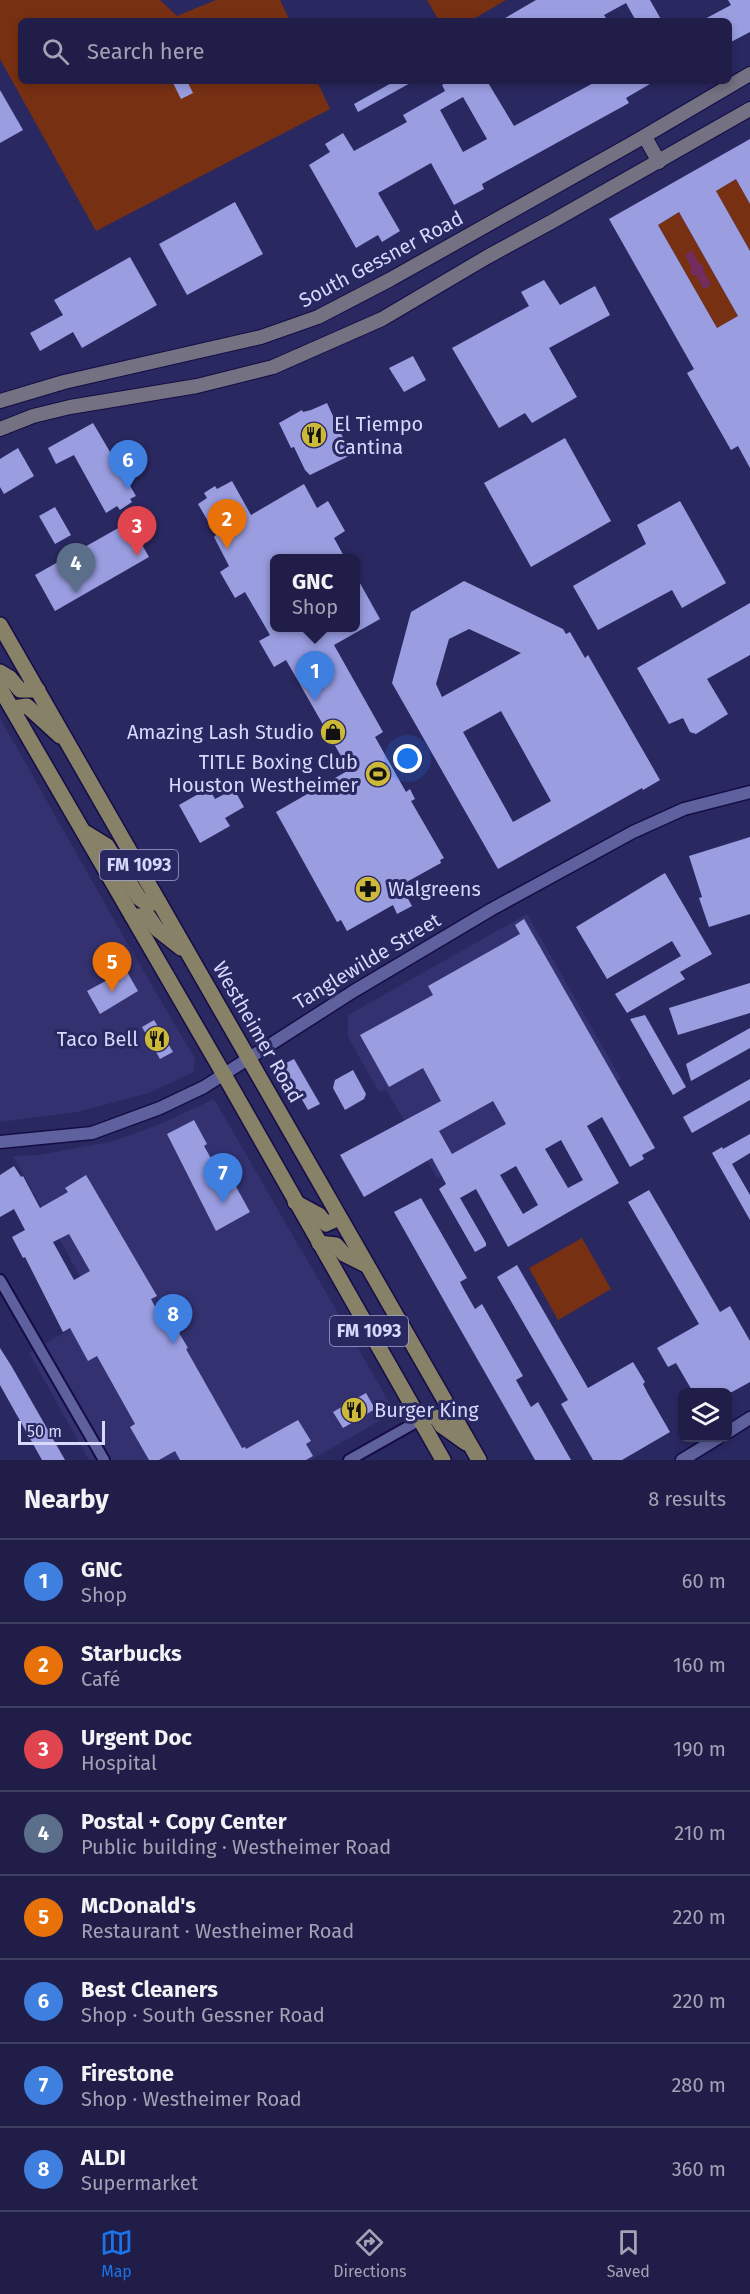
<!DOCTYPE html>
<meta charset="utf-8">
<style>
:root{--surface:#201e49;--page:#282750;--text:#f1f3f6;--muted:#a2a2b4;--line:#3d3c61;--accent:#1a73e8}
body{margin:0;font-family:"Fira Sans",sans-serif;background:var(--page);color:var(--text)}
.controls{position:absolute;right:18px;bottom:18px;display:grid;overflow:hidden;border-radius:9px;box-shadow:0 3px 9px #0003}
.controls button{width:54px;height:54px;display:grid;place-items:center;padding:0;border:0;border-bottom:2px solid var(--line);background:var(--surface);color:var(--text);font:30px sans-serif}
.scale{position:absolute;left:18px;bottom:15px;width:87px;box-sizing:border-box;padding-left:6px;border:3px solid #d6d9fc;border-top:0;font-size:16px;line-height:21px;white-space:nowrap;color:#d6d9fc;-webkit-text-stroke:4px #2a2861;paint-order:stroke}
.you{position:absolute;left:408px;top:759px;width:21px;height:21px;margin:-15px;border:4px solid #fff;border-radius:50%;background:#1a73e8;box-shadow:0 0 0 9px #1a73e833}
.badge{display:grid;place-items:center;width:39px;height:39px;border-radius:50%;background:var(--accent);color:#fff;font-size:20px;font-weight:700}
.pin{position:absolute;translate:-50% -50px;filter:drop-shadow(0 2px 3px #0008)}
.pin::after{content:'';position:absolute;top:32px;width:21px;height:18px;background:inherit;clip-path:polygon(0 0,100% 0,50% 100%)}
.popup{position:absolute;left:270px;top:554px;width:90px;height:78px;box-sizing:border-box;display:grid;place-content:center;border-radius:9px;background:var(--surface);filter:drop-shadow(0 2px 4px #0005);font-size:20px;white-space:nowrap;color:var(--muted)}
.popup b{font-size:22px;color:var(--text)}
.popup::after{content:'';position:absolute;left:50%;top:100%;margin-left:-12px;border:12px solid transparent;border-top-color:var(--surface)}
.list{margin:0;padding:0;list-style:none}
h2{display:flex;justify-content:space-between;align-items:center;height:78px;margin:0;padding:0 24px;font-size:26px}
h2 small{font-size:20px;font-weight:400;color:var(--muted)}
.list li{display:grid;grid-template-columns:39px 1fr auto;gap:18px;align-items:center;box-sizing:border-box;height:84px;padding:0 24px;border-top:2px solid var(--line)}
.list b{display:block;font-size:22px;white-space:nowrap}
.list p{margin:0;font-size:20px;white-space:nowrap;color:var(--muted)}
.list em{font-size:20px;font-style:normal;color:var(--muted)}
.icon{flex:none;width:33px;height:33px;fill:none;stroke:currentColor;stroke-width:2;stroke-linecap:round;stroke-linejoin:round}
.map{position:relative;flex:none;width:750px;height:1460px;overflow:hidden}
.search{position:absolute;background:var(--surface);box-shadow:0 3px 9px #0003;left:18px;right:18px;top:18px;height:66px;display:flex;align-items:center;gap:15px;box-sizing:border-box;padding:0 21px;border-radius:9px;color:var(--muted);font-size:22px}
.sheet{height:750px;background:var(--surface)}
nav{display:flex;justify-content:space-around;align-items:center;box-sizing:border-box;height:84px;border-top:2px solid var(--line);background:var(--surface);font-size:16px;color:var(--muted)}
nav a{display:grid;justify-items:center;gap:3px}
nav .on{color:var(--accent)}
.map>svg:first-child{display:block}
.built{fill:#333170}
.green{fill:#783012}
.water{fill:#722c5d}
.building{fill:#9a9ee1;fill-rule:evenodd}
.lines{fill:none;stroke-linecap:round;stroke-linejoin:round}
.minor-casing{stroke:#150d44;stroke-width:14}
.tertiary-casing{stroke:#150d44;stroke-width:15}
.secondary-casing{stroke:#150d44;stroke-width:16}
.primary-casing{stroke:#150d44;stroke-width:18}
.minor{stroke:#5e619e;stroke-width:10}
.tertiary{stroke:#5e619e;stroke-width:12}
.secondary{stroke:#737182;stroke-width:14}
.primary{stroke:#878167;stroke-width:15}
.labels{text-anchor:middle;stroke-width:6;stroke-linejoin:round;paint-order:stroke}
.shield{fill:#2a2861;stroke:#a2a4ce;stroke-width:1.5}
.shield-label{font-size:18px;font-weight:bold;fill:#d6d9fc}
.street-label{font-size:20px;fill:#d6d9fc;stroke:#2a2861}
.poi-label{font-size:20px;fill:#d6d9fc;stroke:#2a2861;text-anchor:start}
</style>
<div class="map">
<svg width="750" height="1460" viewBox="0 0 750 1460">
<rect width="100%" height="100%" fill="#2a2861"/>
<g class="built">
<path d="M0,718L126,941L195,1059L194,1072L149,1093L77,1112L0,1122Z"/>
<path d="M527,914L621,1079L437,1178L386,1089L379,1092L348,1037V1015Z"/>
<path d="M214,1099L395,1412L311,1460H89L29,1353L100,1312L13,1156L38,1155L114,1141L160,1124Z"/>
</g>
<g class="green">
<path d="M0,0H160L177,16L216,0H280L290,21H21V81H317L330,109L96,231L0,59Z"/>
<path d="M427,0H506L470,21H439Z"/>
<path d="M736,179L750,204V251L716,191Z"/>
<path d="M679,212L738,316L717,328L658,225Z"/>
<path d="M582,1238L611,1289L558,1320L529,1268Z"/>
</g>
<path class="water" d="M692,250L698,262L703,266L704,272L711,284L707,288H703L697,277L691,274V267L685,255Z"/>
<g class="building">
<path d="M536,0H650L662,21H636L626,3L604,15L608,21H500Z"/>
<path d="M728,0H750V32L729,43V21H701L731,5Z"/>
<path d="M172,81H187L193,93L181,99Z"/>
<path d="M395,81H414L358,112L354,104Z"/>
<path d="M449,81H487L514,126L597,81H655L626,98L629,103L482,184L484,189L454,205L431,163L378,193L400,231L382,242L378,235L356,248L309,165L330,152L325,144L343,133L354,151L407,122L403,115L445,91L442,85ZM463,97L487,139L463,152L440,110Z"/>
<path d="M0,90L23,130L0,143Z"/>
<path d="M750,139V204L736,179L716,191L750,251V468L738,446L731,450L687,373L694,369L609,219ZM679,212L738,316L717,328L658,225Z"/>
<path d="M235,202L263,254L187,295L159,244Z"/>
<path d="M130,257L157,305L82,348L73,332L40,351L30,333L63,315L54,300Z"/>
<path d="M544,280L560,305L595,286L610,315L549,348L577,397L532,423L525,413L499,428L452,348L529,306L521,292Z"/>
<path d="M413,356L426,380L404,392L389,368Z"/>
<path d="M327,403L351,455L310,475L305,470L294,447L291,448L279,423L302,410L303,412L311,410Z"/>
<path d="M93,423L136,496L130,499L132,502L120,510L117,506L106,513L74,455L56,464L48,448Z"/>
<path d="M565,438L611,521L531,567L484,483Z"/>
<path d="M18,448L34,476L4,494L0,487V459Z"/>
<path d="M232,481L251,515L304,484L317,508L328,501L345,531L334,538L345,558H274V627H356V576L380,619L334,645L383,732L375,737L406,792L410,789L415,799L411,801L444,858L440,860L441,863L403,884L410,895L407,897L412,906L397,914L393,905L347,931L341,920L337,922L276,812L349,770L286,660L274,667L259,641L270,635L245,592L235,598L220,572L229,566L214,537L216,535L198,504L207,498L204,493L215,486L217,489Z"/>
<path d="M680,501L726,583L682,608L672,590L598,630L573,586L646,544L637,525Z"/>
<path d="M55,507L71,535L55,544L39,516Z"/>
<path d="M129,522L149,557L55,611L35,575Z"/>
<path d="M464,581L563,629L566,634L570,632L585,658L588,655L660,780L643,790L642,788L498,869L392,683L411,612ZM469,629L521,653L442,697L436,684L449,639ZM501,711L551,801L513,822L463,732Z"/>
<path d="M750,603V655L707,679L728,714L696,734L690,732L683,718L669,724L637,668Z"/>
<path d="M209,788L215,799L234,789L244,807L225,818L230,826L200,843L179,805Z"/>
<path d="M750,837V914L709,927L699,898L702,897L689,856Z"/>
<path d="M665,873L712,954L680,972L685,979L627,1013L615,994L681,956L672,941L607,979L576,927Z"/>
<path d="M524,919L655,1148L642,1155L644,1159L630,1167L602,1117L587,1126L619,1183L508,1247L476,1189L460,1198L486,1243V1246L475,1252L439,1189L446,1184L432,1158L364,1197L340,1155L441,1101L423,1068L389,1087L360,1035L433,995L428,986L520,934L515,925ZM493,1101L506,1124L452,1154L439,1131ZM561,1140L583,1180L568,1188L545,1149ZM516,1166L538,1205L523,1214L500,1175Z"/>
<path d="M126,970L138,991L100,1014L87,991Z"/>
<path d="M750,983V1013L678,1035L669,1008Z"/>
<path d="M645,1015L686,1087L673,1095L630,1019Z"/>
<path d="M154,1020L173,1052L160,1059L142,1027Z"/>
<path d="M750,1028V1048L691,1081L686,1064Z"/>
<path d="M294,1059L320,1104L308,1110L282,1065Z"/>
<path d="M353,1070L366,1094L364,1099L345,1110L333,1088L335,1080Z"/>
<path d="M750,1079V1100L692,1133L683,1117Z"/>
<path d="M194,1120L207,1144L204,1146L222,1178L229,1174L250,1212L216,1231L167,1134Z"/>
<path d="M750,1134V1153L732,1164L750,1195V1220L712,1153L722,1147L723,1149Z"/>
<path d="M14,1166L21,1177L23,1176L40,1208L68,1192L65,1188L86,1175L157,1296L151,1299L162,1320L169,1316L178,1331L188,1348L186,1349L242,1448L245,1447L246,1449L298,1420L311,1441L306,1444L313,1456L306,1460H180L175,1451L159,1460H149L130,1427L135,1424L97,1356L88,1361L70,1328L63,1332L25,1257L23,1258L12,1237L25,1230L14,1209L0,1217V1175ZM69,1234L90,1271L74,1280L53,1242Z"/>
<path d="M649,1190L720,1312L730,1306L750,1341V1382L732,1392H693L676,1363L668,1367L657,1348L699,1324L628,1202Z"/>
<path d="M421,1198L467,1278L460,1282L463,1288L475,1309L482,1304L523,1376L516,1380L531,1407L538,1402L571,1460H535L451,1313L394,1212Z"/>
<path d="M517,1265L588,1388L633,1362L645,1382L643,1384L647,1392L670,1432L622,1460H593L561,1404L568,1400L497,1277Z"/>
<path d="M0,1348L12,1367L65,1460H42L0,1385Z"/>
<path d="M366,1393L375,1409L343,1428L333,1412Z"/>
</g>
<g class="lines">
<g class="minor-casing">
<g id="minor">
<path d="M0,1280L104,1460"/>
<path d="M349,1460L420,1420"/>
</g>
</g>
<g class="tertiary-casing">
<g id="tertiary">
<path d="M0,1142L92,1133L160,1108L204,1087L354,991L492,909L633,832L684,809L750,792"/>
<path d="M728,1432L750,1418"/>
<path d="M682,1460L718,1438"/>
</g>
</g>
<g class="secondary-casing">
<g id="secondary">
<path d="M645,137L659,162"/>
<path d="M0,401L64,382L261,337L318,317L391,279L638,140L750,74"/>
<path d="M0,429L33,416L70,407L197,386L273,367L382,319L487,257L553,221L750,109"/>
</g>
</g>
<g class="primary-casing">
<g id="primary">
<path d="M0,625L479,1460"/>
<path d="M0,672L10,678L20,690H38"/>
<path d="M0,688L230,1085L443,1460"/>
<path d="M12,708L27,706L60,736"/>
<path d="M86,833L107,846L139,898L147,904L159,902"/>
<path d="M132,916H148L157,929L181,948"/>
<path d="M295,1202L319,1215L326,1224L339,1218"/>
<path d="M319,1243L336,1245L344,1254L366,1265"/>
<path d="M420,1420L432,1416L436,1417L442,1426L466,1443"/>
</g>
</g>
<use href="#minor" class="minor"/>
<use href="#tertiary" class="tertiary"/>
<use href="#secondary" class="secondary"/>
<use href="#primary" class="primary"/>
</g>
<defs>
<g id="restaurant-disc" transform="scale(1.35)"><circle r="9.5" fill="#ccb939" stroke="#2a2861"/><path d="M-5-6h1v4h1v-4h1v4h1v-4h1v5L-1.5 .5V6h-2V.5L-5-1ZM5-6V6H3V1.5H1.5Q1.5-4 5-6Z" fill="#111"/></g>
<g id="shop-disc" transform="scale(1.35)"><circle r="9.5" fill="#ccb939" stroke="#2a2861"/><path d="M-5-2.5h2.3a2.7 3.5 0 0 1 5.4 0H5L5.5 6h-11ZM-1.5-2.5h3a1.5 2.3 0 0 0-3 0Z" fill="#111"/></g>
<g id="stadium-disc" transform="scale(1.35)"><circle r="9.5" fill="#ccb939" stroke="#2a2861"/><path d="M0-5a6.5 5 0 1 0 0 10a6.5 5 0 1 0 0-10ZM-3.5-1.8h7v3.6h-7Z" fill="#111"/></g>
<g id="pharmacy-disc" transform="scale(1.35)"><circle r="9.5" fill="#ccb939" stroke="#2a2861"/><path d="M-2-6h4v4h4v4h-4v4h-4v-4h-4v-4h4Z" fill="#111"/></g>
</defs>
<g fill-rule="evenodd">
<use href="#restaurant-disc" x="314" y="435"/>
<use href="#shop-disc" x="333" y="732"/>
<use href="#stadium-disc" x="378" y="774"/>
<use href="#pharmacy-disc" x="368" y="889"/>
<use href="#restaurant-disc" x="157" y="1039"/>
<use href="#restaurant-disc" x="354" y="1410"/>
</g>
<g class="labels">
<g class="shield">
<rect x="100" y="850" width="78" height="30" rx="4.5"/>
<rect x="330" y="1316" width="78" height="30" rx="4.5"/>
</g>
<g class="shield-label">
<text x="139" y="871">FM 1093</text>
<text x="369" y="1337">FM 1093</text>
</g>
<g class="street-label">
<text transform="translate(381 259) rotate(-28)" y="7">South Gessner Road</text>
<text transform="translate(367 961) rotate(-31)" y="7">Tanglewilde Street</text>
<text transform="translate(258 1032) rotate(60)" y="7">Westheimer Road</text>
</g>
<g class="poi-label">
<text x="334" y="431">El Tiempo<tspan x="334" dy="23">Cantina</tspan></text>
<text x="314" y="739" text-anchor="end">Amazing Lash Studio</text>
<text x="358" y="769" text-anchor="end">TITLE Boxing Club<tspan x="358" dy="23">Houston Westheimer</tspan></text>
<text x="388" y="896">Walgreens</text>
<text x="138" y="1046" text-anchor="end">Taco Bell</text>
<text x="374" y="1417">Burger King</text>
</g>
</g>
</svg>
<div class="controls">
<button><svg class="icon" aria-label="layers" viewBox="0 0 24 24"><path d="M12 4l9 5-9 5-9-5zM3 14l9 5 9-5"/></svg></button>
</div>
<div class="scale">50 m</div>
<div class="you"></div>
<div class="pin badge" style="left:315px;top:701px;background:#3f7fe0">1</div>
<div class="popup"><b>GNC</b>Shop</div>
<div class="pin badge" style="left:227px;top:549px;background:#e8710a">2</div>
<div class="pin badge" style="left:137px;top:556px;background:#e0444e">3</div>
<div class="pin badge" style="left:76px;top:593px;background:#5c6f8a">4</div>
<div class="pin badge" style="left:112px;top:992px;background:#e8710a">5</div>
<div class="pin badge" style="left:128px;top:490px;background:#3f7fe0">6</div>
<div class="pin badge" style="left:223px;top:1203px;background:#3f7fe0">7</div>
<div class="pin badge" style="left:173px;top:1344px;background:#3f7fe0">8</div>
<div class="search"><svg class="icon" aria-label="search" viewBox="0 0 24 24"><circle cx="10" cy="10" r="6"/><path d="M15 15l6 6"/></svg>Search here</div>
</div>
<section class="sheet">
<h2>Nearby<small>8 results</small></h2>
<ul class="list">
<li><span class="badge" style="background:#3f7fe0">1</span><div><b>GNC</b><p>Shop</p></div><em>60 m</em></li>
<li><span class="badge" style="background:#e8710a">2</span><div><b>Starbucks</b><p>Café</p></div><em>160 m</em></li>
<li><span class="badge" style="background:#e0444e">3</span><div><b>Urgent Doc</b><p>Hospital</p></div><em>190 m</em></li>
<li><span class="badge" style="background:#5c6f8a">4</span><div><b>Postal + Copy Center</b><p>Public building · Westheimer Road</p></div><em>210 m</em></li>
<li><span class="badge" style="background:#e8710a">5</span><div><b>McDonald's</b><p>Restaurant · Westheimer Road</p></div><em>220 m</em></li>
<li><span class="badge" style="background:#3f7fe0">6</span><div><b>Best Cleaners</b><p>Shop · South Gessner Road</p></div><em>220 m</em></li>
<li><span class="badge" style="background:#3f7fe0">7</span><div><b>Firestone</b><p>Shop · Westheimer Road</p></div><em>280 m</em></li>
<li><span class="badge" style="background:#3f7fe0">8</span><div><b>ALDI</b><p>Supermarket</p></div><em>360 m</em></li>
</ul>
</section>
<nav>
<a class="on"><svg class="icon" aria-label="map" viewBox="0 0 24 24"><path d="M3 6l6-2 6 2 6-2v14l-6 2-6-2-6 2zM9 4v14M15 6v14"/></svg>Map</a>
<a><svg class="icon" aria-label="directions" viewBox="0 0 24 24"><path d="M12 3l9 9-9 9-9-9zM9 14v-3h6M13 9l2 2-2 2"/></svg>Directions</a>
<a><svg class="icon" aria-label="saved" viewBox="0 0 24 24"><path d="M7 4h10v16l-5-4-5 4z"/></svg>Saved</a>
</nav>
